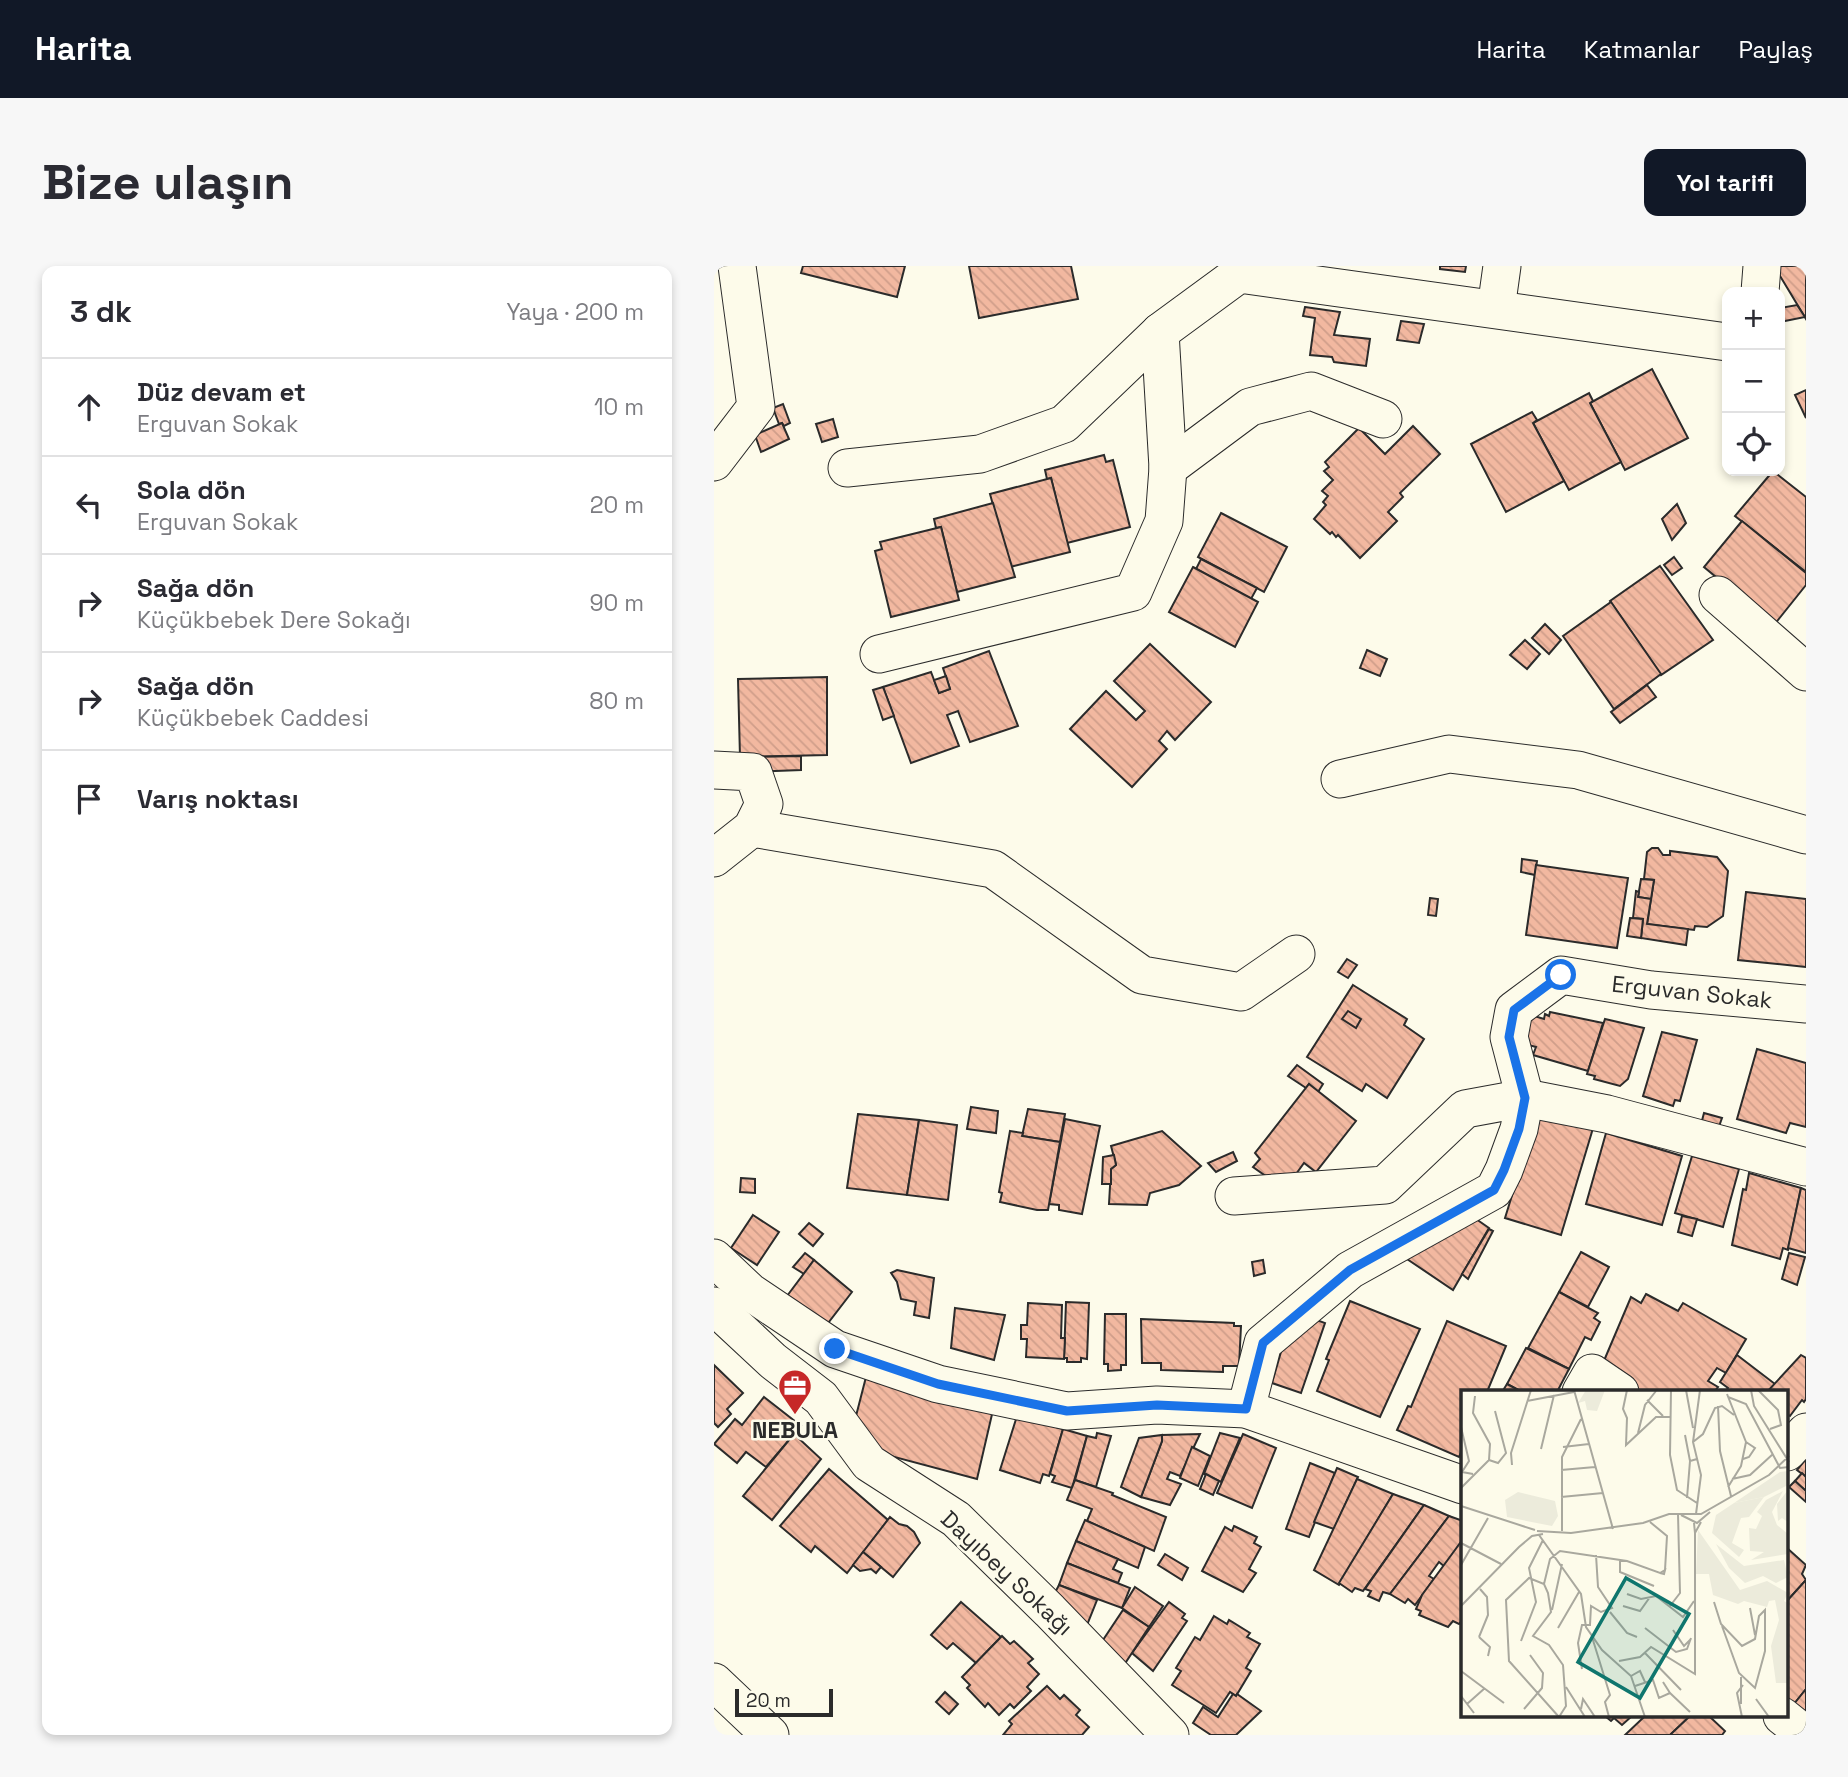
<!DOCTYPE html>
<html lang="tr">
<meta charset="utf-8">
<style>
:root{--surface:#fff;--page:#f7f7f7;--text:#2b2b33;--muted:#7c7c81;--line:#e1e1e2;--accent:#111827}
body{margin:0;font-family:"Space Grotesk",sans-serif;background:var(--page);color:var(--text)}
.controls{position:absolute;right:21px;top:21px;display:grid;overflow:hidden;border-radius:14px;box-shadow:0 4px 10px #0003}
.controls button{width:63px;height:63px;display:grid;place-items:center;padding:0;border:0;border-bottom:2px solid var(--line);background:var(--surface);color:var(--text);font:35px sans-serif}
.scale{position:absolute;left:21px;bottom:18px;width:98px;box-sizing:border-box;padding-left:7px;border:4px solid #2b2b2b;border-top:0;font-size:19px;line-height:24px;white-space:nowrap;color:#2b2b2b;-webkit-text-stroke:5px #fdfbea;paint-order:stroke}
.stop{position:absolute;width:21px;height:21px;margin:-16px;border:5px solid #1a73e8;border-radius:50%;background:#fff}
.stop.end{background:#1a73e8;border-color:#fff;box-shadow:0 2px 7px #0008}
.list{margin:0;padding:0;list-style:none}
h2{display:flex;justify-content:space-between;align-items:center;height:91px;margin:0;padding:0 28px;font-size:30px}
h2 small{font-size:23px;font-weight:400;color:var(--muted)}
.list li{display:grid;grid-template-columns:46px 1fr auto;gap:21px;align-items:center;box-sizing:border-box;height:98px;padding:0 28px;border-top:2px solid var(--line)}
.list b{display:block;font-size:26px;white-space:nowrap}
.list p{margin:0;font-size:23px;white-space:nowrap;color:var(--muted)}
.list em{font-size:23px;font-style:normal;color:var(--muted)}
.icon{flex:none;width:38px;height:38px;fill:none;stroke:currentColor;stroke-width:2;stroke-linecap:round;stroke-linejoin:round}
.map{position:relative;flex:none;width:1092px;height:1469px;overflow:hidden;border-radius:14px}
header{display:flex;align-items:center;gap:42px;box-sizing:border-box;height:98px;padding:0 35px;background:var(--accent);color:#fff}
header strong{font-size:33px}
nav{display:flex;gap:38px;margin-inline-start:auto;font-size:24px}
.intro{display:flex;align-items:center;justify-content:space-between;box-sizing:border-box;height:168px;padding:0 42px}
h1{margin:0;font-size:49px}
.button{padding:18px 32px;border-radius:14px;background:var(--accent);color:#fff;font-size:24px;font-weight:700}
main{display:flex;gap:42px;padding:0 42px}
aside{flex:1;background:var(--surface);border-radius:14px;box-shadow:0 4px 10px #0003}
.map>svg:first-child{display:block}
.building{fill:url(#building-back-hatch);stroke:#2b2b2b;stroke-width:2}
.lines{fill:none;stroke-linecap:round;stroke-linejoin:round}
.minor-casing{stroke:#2b2b2b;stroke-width:39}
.minor{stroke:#fdfbea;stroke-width:37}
.route{stroke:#1a73e8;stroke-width:9}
.labels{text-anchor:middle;stroke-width:5;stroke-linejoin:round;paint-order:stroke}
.street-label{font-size:23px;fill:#2b2b2b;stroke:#fdfbea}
.poi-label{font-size:23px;font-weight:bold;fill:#2b2b2b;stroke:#fdfbea}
.inset-road{fill:none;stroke:#a9a89e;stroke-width:2}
.view{fill:#0f766e;fill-opacity:0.15;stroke:#0f766e;stroke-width:3.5}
.inset-edge{fill:none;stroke:#2b2b2b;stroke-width:3.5}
</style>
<header>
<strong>Harita</strong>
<nav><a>Harita</a><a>Katmanlar</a><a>Paylaş</a></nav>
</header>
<div class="intro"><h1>Bize ulaşın</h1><a class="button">Yol tarifi</a></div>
<main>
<aside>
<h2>3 dk<small>Yaya · 200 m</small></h2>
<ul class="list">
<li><svg class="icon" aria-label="ahead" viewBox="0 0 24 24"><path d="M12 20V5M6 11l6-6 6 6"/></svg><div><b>Düz devam et</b><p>Erguvan Sokak</p></div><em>10 m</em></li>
<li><svg class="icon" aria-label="left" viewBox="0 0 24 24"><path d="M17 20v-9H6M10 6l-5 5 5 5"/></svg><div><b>Sola dön</b><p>Erguvan Sokak</p></div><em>20 m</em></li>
<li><svg class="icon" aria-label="right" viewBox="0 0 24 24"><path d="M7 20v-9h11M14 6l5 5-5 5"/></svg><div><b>Sağa dön</b><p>Küçükbebek Dere Sokağı</p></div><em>90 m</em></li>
<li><svg class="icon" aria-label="right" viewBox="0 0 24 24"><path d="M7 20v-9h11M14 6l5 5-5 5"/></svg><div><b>Sağa dön</b><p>Küçükbebek Caddesi</p></div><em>80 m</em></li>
<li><svg class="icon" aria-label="arrive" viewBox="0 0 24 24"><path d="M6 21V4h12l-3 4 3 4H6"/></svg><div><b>Varış noktası</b></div></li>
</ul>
</aside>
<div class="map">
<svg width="1092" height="1469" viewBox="0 0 1092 1469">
<defs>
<pattern id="building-back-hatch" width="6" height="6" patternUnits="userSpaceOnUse" patternTransform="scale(1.75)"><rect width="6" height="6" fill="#f2b8a0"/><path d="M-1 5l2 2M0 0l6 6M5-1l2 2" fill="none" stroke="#d09e8a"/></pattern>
</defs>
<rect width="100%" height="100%" fill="#fdfbea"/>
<g class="building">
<path d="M89,0H191L183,31L87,7Z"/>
<path d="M255,0H357L364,33L265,52Z"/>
<path d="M726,0H752L751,6L726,3Z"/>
<path d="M1060,0H1092V53Z"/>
<path d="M1083,39L1091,51L1066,56V42Z"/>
<path d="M591,41L626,46L620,69L656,73L652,100L620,96L618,91L596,89L601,52L589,50Z"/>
<path d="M687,55L710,58L705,77L683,74Z"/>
<path d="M938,103L974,172L911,204L876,137Z"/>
<path d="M1092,124V152L1081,129Z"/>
<path d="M875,127L879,135L876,137L907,196L855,224L819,157Z"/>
<path d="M69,138L76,157L70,160L68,157L65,158L59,142Z"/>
<path d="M818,146L823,154L819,157L850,215L792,246L757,178Z"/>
<path d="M119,153L124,171L108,176L102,158Z"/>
<path d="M68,157L75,173L47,186L41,169Z"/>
<path d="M699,160L726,188L686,227L689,231L674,246L683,255L646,292L624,269L622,271L618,266L616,268L600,253L612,239L609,236L614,230L608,225L619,214L610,205L615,201L611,196L645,162L671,188Z"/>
<path d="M390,189L392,196L399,194L416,261L353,277L337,212L333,213L331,204Z"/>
<path d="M1059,205L1092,231V306L1021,250Z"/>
<path d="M337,212L356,286L296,301L276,228Z"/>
<path d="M279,237L301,311L243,326L227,261L222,262L220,253Z"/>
<path d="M963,238L972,257L958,274L948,253Z"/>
<path d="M507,247L573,281L550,326L484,291Z"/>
<path d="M1028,255L1092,307V319L1060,359L990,301Z"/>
<path d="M227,261L245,334L177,351L161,285L168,283L166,276Z"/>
<path d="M960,291L968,302L958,309L950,299Z"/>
<path d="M487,293L543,322L537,333L482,303Z"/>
<path d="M946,300L999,374L947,409L896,335Z"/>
<path d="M479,301L544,336L521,381L455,346Z"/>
<path d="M897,336L947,408L900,443L849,370Z"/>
<path d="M831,358L847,374L835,388L818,372Z"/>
<path d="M811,374L826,388L813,403L796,389Z"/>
<path d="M436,378L497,436L461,474L453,465L445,475L453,483L418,521L356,463L392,425L422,454L431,445L400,415Z"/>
<path d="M653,384L673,393L666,410L646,402Z"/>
<path d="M275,385L304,460L256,476L244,445L233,449L245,480L197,497L169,421L217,406L225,427L236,423L229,402Z"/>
<path d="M232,410L236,423L225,427L220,414Z"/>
<path d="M113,411V489L26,491L24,413Z"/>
<path d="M933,419L942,431L906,457L897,446Z"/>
<path d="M169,421L180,450L169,454L159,424Z"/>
<path d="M87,490V504L34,506L35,491Z"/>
<path d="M938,582H944L949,589H956V585L1003,591L1014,605L1009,650L993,661L981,660L980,664L933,658L940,614L930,613L933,586Z"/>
<path d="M808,593L823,595L821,609L807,606Z"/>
<path d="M822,599L914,612L903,682L812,669Z"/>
<path d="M927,613L940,614L937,633L924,631Z"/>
<path d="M922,625L925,626L924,631L937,633L933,658L974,663L972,679L927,672L929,653L919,652Z"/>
<path d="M1032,626L1092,633V701L1024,694Z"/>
<path d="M716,632L724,633L722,650L714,649Z"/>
<path d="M916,652L929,653L927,672L913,670Z"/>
<path d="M633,693L643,699L634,712L624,706Z"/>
<path d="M639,719L693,753L690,759L710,773L673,832L652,818L648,825L593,791Z"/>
<path d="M634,745L647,753L642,762L628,753Z"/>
<path d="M836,746L889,757L874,805L819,789L822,781L804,776L814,748L830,753L831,748L835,750Z"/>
<path d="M891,753L930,762L914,813L906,820L880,813L881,810L873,808Z"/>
<path d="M948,766L983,774L966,835L961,834L959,840L929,830Z"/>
<path d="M1043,783L1092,797V861L1076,857L1072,867L1023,853Z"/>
<path d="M583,799L609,818L604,826L595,818L592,822L574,810Z"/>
<path d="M595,818L642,855L602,906L590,897L577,915L556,913L539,901L546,893L541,887Z"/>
<path d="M257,841L284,845L282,867L253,863Z"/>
<path d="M825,842L880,859L847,969L791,952Z"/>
<path d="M314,843L351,848L346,876L308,870Z"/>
<path d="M990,847L1008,852L1003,866L986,862Z"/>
<path d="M144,848L205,854L193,929L133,922Z"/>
<path d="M351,853L386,860L368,948L345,944V939L335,938Z"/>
<path d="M205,854L243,859L234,934L193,929Z"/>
<path d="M296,865L309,867L308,870L346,876L334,944H323L286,936L288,927L285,926Z"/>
<path d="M448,865L487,900L465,919L436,927L433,939L395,938L397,903L402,899L397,880Z"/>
<path d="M892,867L968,890L948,959L872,938Z"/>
<path d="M519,886L523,895L502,906L494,897Z"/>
<path d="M400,889L402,899L397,903V918H388L389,891Z"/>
<path d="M978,890L1025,903L1009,961L961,947Z"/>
<path d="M1035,907L1087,922L1074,984L1069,982L1066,993L1018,979L1029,923L1032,924Z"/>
<path d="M27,912L41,913V927L26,926Z"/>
<path d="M1087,922L1092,924V987L1074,982Z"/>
<path d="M752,946L775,962L739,1024L690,991Z"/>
<path d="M39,949L65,966L43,999L17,982Z"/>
<path d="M968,950L983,953L978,970L964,966Z"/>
<path d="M95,957L109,968L99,980L85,968Z"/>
<path d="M775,963L779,965L754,1013L748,1008Z"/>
<path d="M867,986L895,1001L874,1041L845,1026Z"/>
<path d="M91,987L100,994L90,1008L79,1001Z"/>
<path d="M1075,987L1091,991L1083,1019L1068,1013Z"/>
<path d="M100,994L138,1026L111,1061L73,1030Z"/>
<path d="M549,994L551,1007L540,1010L538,996Z"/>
<path d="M183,1004L220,1012L215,1052L200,1049L202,1036L187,1033L183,1016L177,1007Z"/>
<path d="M845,1026L884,1047L880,1052L886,1056L877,1074L871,1071L855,1103L814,1082Z"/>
<path d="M932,1028L964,1045L969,1037L1032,1073L1012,1107L1003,1102L994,1115L1004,1121L1000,1126H926L889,1097L917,1031L927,1037Z"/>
<path d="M636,1035L706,1063L666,1151L603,1125L615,1094L612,1093Z"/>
<path d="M352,1036L375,1037L373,1093L367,1092V1096H353V1092H350Z"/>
<path d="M314,1037L348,1039L347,1072H351L350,1093L312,1091L313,1073H307V1059H313Z"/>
<path d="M241,1042L291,1049L280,1094L237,1082Z"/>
<path d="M391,1048H412V1099H407V1104L394,1105V1098H390Z"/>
<path d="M586,1048L611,1057L587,1127L558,1117L573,1065Z"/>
<path d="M427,1053L520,1057V1060H527L525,1100H509V1106L447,1104V1097H428Z"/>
<path d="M733,1055L792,1080L773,1126H749V1182L745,1191L683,1164L694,1140L697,1141Z"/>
<path d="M812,1082L855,1103L843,1126H808L793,1118Z"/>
<path d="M1023,1089L1061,1118L1053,1126H1011L1014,1122L1006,1116Z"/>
<path d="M1087,1089L1092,1092V1133L1090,1136L1088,1134L1076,1150L1073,1148V1126H1053Z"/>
<path d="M0,1099L29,1127L13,1143L17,1148L4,1161L0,1157Z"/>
<path d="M152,1111L279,1144L263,1213L169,1188L142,1150Z"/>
<path d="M793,1118L808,1126H788Z"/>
<path d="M50,1131L87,1160L52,1201L32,1186L23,1197L0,1178L21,1153L28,1159Z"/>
<path d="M303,1150L349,1163L335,1210L329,1208L326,1217L286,1204Z"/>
<path d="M349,1163L373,1170L358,1222L338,1216L341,1210L336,1208Z"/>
<path d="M383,1167L397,1170L382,1221L361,1214L373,1170L382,1172Z"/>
<path d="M506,1167L526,1172L507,1216L490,1208Z"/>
<path d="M80,1168L107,1193L58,1254L29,1230Z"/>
<path d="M486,1168L466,1210L456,1206L453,1213L467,1218L456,1239L427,1231L448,1175V1169Z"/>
<path d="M529,1168L562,1182L538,1242L503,1227Z"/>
<path d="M448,1169V1175L427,1231L407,1221L425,1172Z"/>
<path d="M478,1181L496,1190L484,1220L466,1212Z"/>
<path d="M1092,1193V1211L1083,1204Z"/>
<path d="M596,1197L621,1207L595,1271L572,1263Z"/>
<path d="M623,1202L644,1211L620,1263L600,1256Z"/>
<path d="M115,1203L174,1254L133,1307L101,1280L97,1286L66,1260Z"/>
<path d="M1088,1207L1092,1211V1225L1081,1215Z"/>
<path d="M492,1208L505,1215L499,1229L486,1223Z"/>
<path d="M643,1213L679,1228L625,1319L600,1304Z"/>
<path d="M361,1214L399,1227L398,1229L452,1251L440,1285L373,1255L378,1243L353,1234Z"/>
<path d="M1081,1215L1092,1225V1236L1075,1221Z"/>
<path d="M679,1228L710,1239L649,1325L641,1322L638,1326L625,1317Z"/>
<path d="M710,1239L735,1250L676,1328L669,1326L665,1335L654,1330L657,1325L651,1323Z"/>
<path d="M735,1250L749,1255V1273L731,1301L725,1296L715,1310L720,1313L701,1339L694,1333L691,1337L676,1328Z"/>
<path d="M176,1251L185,1258L193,1260L200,1266L206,1277L179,1311L149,1286Z"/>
<path d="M371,1254L431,1281L424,1302L362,1275Z"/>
<path d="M520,1260L543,1271L540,1277L547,1281L535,1303L542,1307L529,1326L488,1305L511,1261L518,1265Z"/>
<path d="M749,1273V1353L745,1358L739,1355L734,1361L705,1349L707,1345L702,1343L708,1329Z"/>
<path d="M362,1275L404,1293L399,1303L408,1307L404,1317L353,1297Z"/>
<path d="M1073,1282L1092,1299L1088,1308L1092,1314L1073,1335Z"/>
<path d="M149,1286L167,1301L162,1307L157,1303L146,1305L139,1299Z"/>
<path d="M451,1288L474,1302L468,1314L444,1299Z"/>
<path d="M353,1297L416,1322L408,1342L345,1319Z"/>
<path d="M1092,1314V1423L1080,1438L1073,1432V1335Z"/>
<path d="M345,1319L383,1334L371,1364L334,1340Z"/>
<path d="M421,1321L449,1340L435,1361L408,1342Z"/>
<path d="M247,1336L287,1371L262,1397L239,1377L233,1383L217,1369Z"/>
<path d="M455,1336L471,1348L468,1352L473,1355L439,1405L418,1387Z"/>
<path d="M409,1344L435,1361L410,1399L385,1380Z"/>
<path d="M500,1350L513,1358L515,1354L536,1367L533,1371L546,1378L532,1402L537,1405L522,1430L516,1426L502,1447L458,1419L467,1405L462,1402L481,1371L486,1374Z"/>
<path d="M288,1370L296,1378L300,1375L319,1393L314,1397L325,1408L313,1421L317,1425L300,1442L296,1438L285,1449L274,1437L271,1441L253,1422L256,1419L248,1411Z"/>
<path d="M333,1420L346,1433L350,1429L366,1444L362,1449L375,1461L368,1469H289L298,1458L295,1455Z"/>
<path d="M1092,1423V1448L1080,1438Z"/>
<path d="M231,1426L244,1438L235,1448L222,1436Z"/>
<path d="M519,1428L522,1430L523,1428L547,1445L522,1469H497L479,1457L489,1441L504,1451Z"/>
<path d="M891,1450H918L908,1459L900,1452L897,1455Z"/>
<path d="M931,1450H976L956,1469H911Z"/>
<path d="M976,1450H995L1011,1465L1008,1469H956Z"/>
</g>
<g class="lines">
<g class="minor-casing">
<g id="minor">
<path d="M1046,26L1048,0"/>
<path d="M782,43L788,0"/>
<path d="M0,196L42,141L23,0"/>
<path d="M133,202L266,188L350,158L446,66L525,8L1013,76"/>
<path d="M454,202L536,141L597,125L669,153"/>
<path d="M1004,329L1092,406"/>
<path d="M165,388L419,326L450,255L454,202L446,66"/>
<path d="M0,504L39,506L50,538L38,562L0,592"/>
<path d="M626,513L735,488L864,504L1092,569"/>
<path d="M38,562L279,603L428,709L527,726L582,688"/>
<path d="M520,930L671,919L751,843L811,832L893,848L1092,901"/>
<path d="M0,992L36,1026L121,1083L224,1118L353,1145L443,1139L532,1143L749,1219"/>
<path d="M0,1040L59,1095L107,1132L155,1197L242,1253L336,1345L456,1469"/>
<path d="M867,1126L878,1107L906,1126"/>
<path d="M532,1143L549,1077L636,1004L780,924L790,904L805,863L811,832L795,771L800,744L847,709L937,724L1092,738"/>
<path d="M1073,1186L1092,1166"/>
<path d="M0,1416L56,1469"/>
<path d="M1068,1450L1092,1469"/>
</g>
</g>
<use href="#minor" class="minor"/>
</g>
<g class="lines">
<path class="route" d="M121,1083L224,1118L353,1145L443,1139L532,1143L549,1077L636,1004L780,924L790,904L805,863L811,832L795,771L800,744L847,709"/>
</g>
<defs>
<g id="office-pin" transform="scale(1.75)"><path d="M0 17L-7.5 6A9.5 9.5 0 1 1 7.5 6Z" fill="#c62828" stroke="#fdfbea"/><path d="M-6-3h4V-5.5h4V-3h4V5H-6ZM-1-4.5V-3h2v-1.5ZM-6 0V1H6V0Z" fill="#fff"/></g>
</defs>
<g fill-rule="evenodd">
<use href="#office-pin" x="81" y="1120"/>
</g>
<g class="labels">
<g class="street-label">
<text transform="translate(978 726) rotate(6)" y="8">Erguvan Sokak</text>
<text transform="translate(293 1307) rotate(43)" y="8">Dayıbey Sokağı</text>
</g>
<g class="poi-label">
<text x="81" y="1172">NEBULA</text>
</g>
</g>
<g transform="translate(747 1124)">
<rect width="327" height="327" fill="#fdfbea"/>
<path d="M327,81V95L303,107L273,113L319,82ZM57,102L94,111L97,126L91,136L46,127L44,110Z" fill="#ecebdb"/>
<path d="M322,101L311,122L316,135L327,144V164L290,170L303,162L289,161L288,138L295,139L301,126L296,122L305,110ZM303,107L288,127L280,128L271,153L283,160L278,167L251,143L255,125L273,113ZM237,140L279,200L306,191L327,203L323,211L328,214L327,293H315L310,256L318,230L314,210L308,211L306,217L283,211L277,214L252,205L248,184H235ZM255,154L283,176L323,170L327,187L315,193L302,186L284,193L268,178Z" fill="#ecebdb"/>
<path d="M125,0H144L136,21L126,20L124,11L117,13ZM327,100V132L321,128L317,131L316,114Z" fill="#ecebdb"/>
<path class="inset-road" d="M113,0L152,139M166,0L162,19L166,28L165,55L195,27H209M210,0L209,65L216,100L236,113M225,0L232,38M290,0L293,16L328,72M297,0L317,20L320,35L309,39M266,4L285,52L280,76L267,97M267,7L285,14L319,78L328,77M186,10L202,26M66,11L113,2M257,16L259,61L270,106M0,37L8,71L1,82L12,84M177,43L184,15L195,1M224,45L229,71M232,52L242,44L254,18L261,16L273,25M102,57L128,54M80,59L93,5M282,69L288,67L294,58L285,52M28,70L37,73L45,63L34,21M51,75L50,63L70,0M100,80L134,77M271,89L289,85L312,64M0,98L28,70L29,54L12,23L14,6M100,107L142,103M226,108L229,71L236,69M0,116L74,140M235,124L240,85L232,52L239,0M220,125L236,133L249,122M189,132L206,146L204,180M233,133L234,143L240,132M76,141L110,143L182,133L208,124H240L308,85L328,66M101,141V67L120,29M78,145L120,204L125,237L141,260L170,286L184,327M0,153L40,174M159,170V182L193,196M0,175L27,128M83,194L89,169L99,161L166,171L199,183L204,180L203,184L199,183M166,204L180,209L195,206L222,227L233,211M253,212L260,234L281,256L294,249L298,226L304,220V261L294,298L278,283L261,236M0,216L58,157L71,146L82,144M162,216L179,221L189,207M209,216L219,203L217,124M289,218L294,245M91,220L101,174M149,222L166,243L176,247M97,238L118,202M184,238L215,262L226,259L230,248M212,240L223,256L230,249M18,247L27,225L26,207L19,199M18,247L29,257L27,266M131,247L149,305L144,312L148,327M60,251L75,212L68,178L82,150M184,263L220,300M158,271L179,267L190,257L234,284V143M121,279L117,253L121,235H129L130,216L140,222L151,218L137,197L135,165M0,281L43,313M170,286L179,281L184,292M174,296L192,290L198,308L209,303L202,292M105,297L124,327M209,303L229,322M0,306L13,323M295,309L308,327M6,314L24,298M280,314V287M63,319L81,298L82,283L69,265M120,319L122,309L134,327M98,327L48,271L45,210L68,188L83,194L87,203L90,222L72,246L88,255L102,275L105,316L98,327M281,327L276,303L282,295"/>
<path class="view" d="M165,188L228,224L179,308L117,272Z"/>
<rect width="327" height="327" class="inset-edge"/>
</g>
</svg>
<div class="controls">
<button>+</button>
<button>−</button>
<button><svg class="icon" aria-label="locate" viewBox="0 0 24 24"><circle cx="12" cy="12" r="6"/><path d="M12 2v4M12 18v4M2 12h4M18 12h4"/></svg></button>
</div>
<div class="scale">20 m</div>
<div class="stop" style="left:847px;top:709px"></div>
<div class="stop end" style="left:121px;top:1083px"></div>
</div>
</main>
